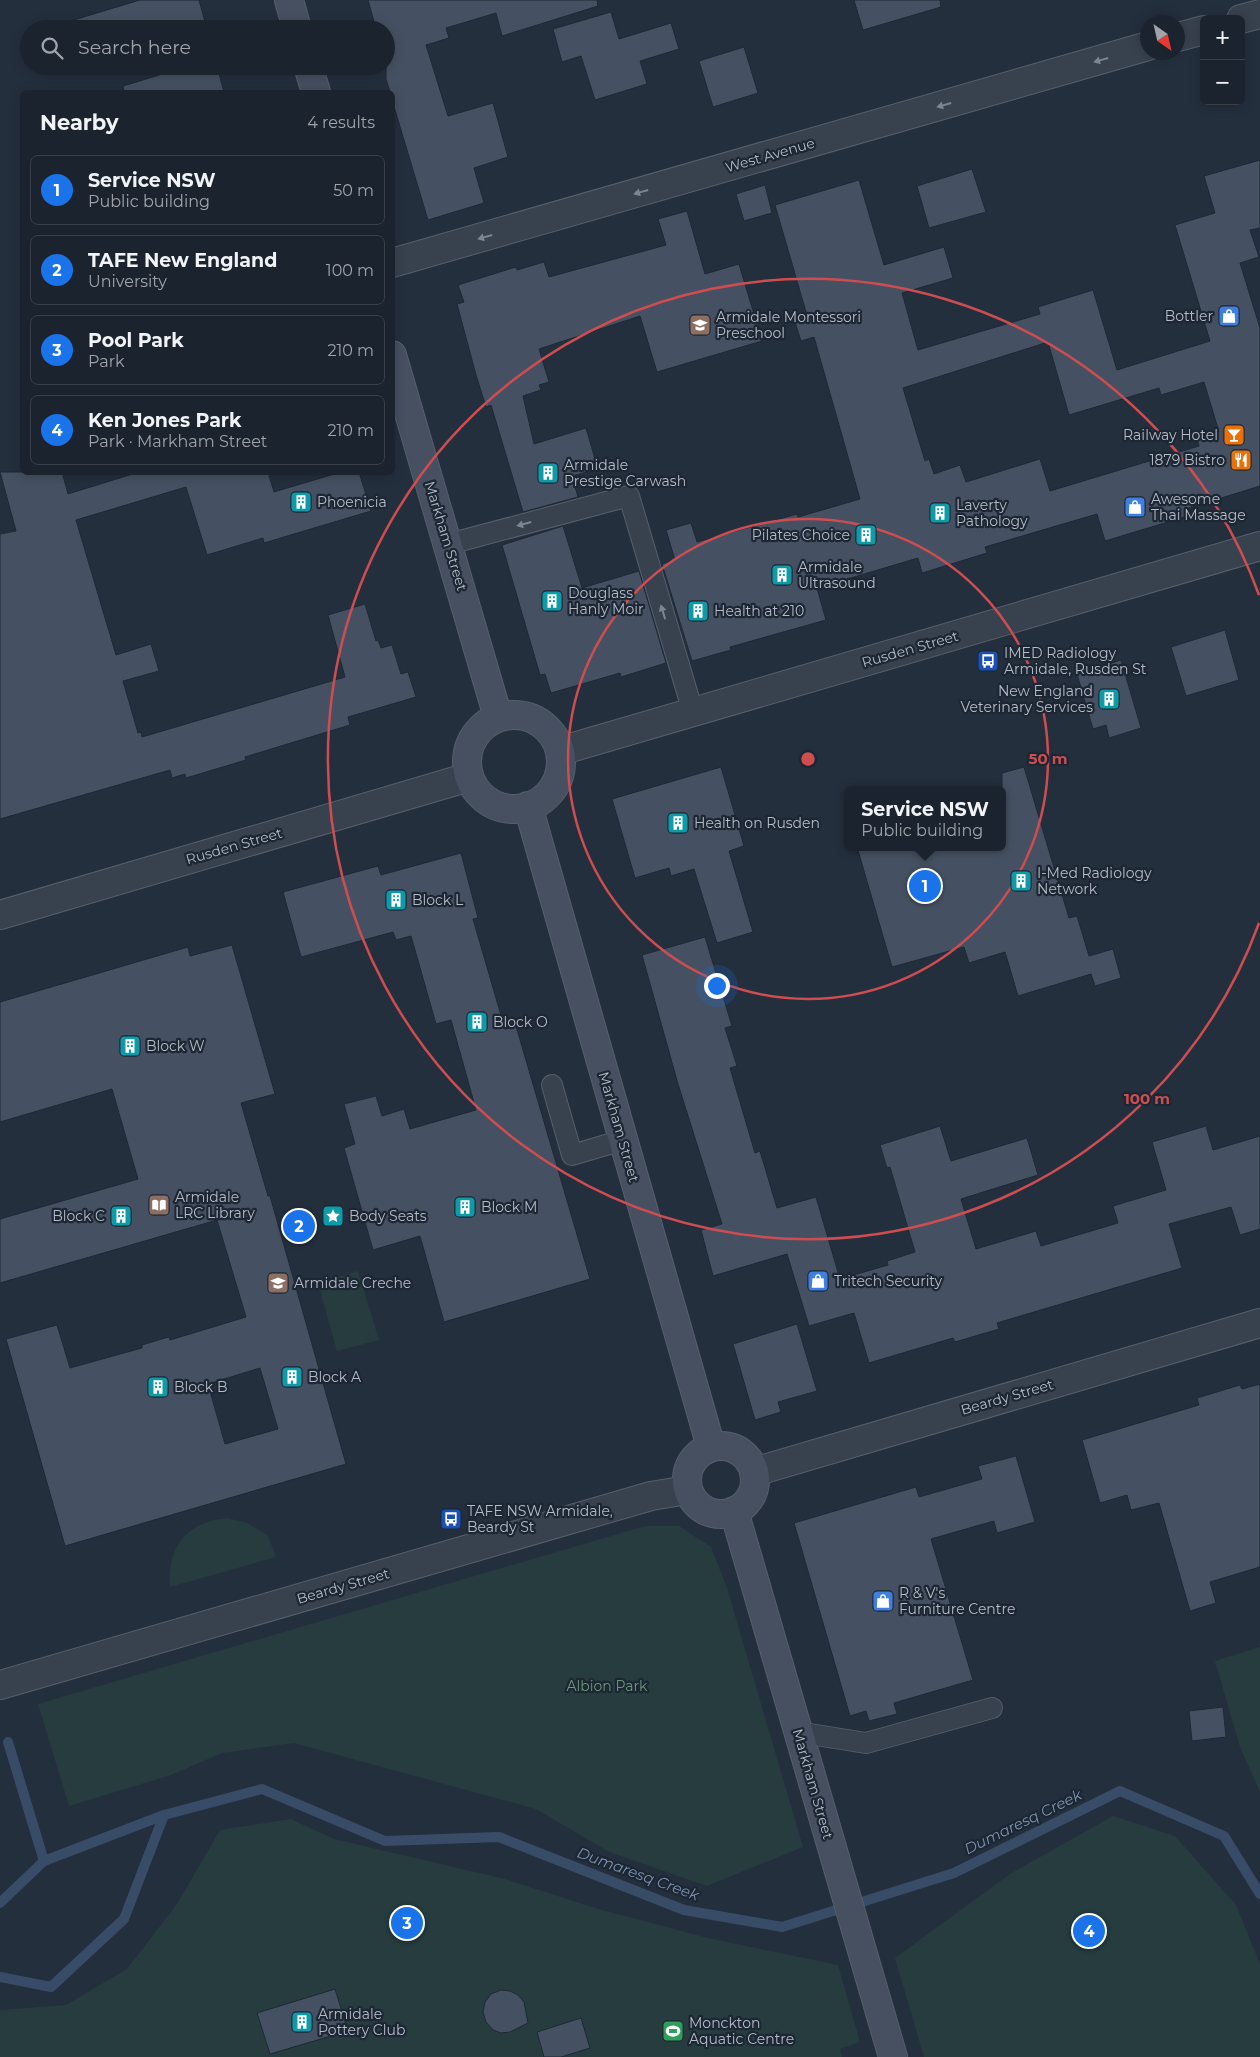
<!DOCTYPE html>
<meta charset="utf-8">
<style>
:root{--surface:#1b232e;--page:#282f3a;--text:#f1f3f6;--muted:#a0a4aa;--line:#39404a;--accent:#1a73e8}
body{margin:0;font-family:Montserrat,sans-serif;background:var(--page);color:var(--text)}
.controls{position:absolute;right:15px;top:15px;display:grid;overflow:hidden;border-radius:8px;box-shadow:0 2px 12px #0003}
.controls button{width:45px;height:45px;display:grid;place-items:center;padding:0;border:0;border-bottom:1px solid var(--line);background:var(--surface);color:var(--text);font:25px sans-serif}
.compass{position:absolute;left:1140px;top:15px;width:45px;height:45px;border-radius:50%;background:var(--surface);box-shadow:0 2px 12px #0003;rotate:146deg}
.you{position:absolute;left:716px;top:985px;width:18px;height:18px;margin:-12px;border:4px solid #fff;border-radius:50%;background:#1a73e8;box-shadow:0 0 0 8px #1a73e833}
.badge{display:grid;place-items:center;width:32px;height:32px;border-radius:50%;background:var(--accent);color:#fff;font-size:16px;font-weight:700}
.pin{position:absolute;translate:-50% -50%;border:2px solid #fff;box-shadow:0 1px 5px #0006}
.popup{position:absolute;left:844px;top:786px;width:162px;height:65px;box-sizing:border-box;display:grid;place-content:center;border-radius:8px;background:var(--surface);filter:drop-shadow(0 1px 4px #0005);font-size:16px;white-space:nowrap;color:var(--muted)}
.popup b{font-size:19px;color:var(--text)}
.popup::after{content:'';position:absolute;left:50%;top:100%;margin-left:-10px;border:10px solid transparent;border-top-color:var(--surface)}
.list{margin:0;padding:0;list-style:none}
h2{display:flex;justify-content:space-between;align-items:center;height:65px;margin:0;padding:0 20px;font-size:21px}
h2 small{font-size:16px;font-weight:400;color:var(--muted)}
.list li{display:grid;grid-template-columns:32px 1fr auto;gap:15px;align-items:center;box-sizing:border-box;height:70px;margin:0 10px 10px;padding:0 10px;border:1px solid var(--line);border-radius:8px}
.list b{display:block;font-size:19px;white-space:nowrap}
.list p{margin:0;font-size:16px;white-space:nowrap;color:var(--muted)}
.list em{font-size:16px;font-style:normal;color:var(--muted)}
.icon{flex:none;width:28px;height:28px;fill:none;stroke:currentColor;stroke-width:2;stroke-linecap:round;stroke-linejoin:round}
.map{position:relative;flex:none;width:1260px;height:2057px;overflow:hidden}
.search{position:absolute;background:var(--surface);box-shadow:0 2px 12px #0003;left:20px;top:20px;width:375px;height:55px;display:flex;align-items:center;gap:12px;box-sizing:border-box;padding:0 18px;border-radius:28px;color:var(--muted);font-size:19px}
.panel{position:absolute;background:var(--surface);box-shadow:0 2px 12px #0003;left:20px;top:90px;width:375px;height:385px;border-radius:8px}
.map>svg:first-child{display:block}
.green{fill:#263c3f}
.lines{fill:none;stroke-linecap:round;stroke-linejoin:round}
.stream{stroke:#394c67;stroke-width:10}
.building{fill:#455162;stroke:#1f2835;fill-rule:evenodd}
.lane-casing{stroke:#565f6c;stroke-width:22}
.street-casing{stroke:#565f6c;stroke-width:30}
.secondary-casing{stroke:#565f6c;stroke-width:30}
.lane{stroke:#38414e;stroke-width:20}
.street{stroke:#38414e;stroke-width:28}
.secondary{stroke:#465061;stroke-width:28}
.oneway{fill:#7c8592}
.ring{fill:none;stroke:#ce4d50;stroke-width:2.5}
.labels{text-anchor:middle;stroke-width:4.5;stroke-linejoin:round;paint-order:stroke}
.street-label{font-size:14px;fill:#b4bcc9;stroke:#1d2633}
.poi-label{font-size:14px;fill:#b4bcc9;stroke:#1d2633;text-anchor:start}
.park-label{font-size:14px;fill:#6b9a76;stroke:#1d2633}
.water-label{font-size:15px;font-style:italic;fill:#7c92b1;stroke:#1d2633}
.centre{fill:#ce4d50;stroke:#1d2633;stroke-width:2.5}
.ring-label{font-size:15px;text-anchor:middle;font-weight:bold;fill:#ce4d50;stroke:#1d2633;stroke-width:4.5;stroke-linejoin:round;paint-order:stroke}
</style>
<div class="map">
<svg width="1260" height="2057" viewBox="0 0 1260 2057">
<rect width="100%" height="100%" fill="#242f3e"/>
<g class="green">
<path d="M358,1271L379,1340L337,1351L318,1283Z"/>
<path d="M227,1518L247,1523L268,1536L276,1557L170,1587C167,1547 186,1522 227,1518Z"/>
<path d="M645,1526H679L711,1547L727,1588L803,1847L707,1886L609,1852L536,1809L294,1743L222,1753L171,1775L69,1806L38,1704Z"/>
<path d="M1260,1647V1792L1240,1747L1215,1661Z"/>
<path d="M1113,1816L1175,1836L1236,1905L1260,1964V2057H924L895,1958L1010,1874Z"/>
<path d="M291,1819L334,1839L505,1879L595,1908L708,1938L838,1965L860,2042L840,2049L842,2057H0V2010L66,2005L127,1969L177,1904L220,1830Z"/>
</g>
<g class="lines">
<g class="stream">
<path d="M8,1742L44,1861"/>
<path d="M0,1903L44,1861L164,1815L262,1789L385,1841L499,1837L684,1910L782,1927L954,1873L1120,1791L1224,1836L1260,1894"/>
<path d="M0,1977L51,1987L124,1919L164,1815"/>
</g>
</g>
<g class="building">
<path d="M140,0H199L207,29H68L67,22Z"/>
<path d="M368,0H597L598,6L502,36L496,13L446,28L449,38L426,45L448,116L493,103L508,157L474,168L484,203L428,220L392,100V92H390L386,79V29H376Z"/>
<path d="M854,0H940L941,7L863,30Z"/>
<path d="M611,12L619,39L671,23L679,49L640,61L647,84L595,100L581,56L562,62L553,29Z"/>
<path d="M744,47L758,93L713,107L699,61Z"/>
<path d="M189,66H217L224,92H124L123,86Z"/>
<path d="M1260,160V228L1250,230L1259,257L1240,263L1260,328V486L1189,508L1191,515L1105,541L1097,514L985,547L987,553L922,573L918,558L817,588L826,620L730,647L731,650L692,661L662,564L675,560L666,530L691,523L697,542L797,514L798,517L860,499L814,337L801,341L793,316L806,312L775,205L859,180L884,265L944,247L953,278L902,293L918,350L1040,314L1038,307L1093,290L1117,370L1210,341L1175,225L1215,213L1204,176ZM1048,342L1069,415L1159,388L1161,395L1204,382L1219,432L1197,438L1199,446L1050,491L1040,459L966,482L960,465L934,474L929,459L925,461L903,388Z"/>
<path d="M972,169L986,212L929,228L917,186Z"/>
<path d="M765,185L772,213L744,221L736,194Z"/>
<path d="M687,211L705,274L739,264L762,341L657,372L640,316L539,349L549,382L539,385L541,390L523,396L534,444L586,428L598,469L572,476L578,497L523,512L491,405L486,407L476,375L457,304L464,302L458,285L516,267L517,270L544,262L549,277L666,245L658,219Z"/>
<path d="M0,472H62L68,494L139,472H268L274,492L341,472H359L371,511L264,543L263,538L207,555L186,487L76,520L116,655L151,644L159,671L123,681L138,733L141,732L142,737L345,677L328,615L365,604L376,641L378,640L381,648L392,645L401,674L408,672L416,697L348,717L350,725L245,757L246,760L186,778L185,774L172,778L170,770L0,819V534L16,531Z"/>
<path d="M563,526L582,588L639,571L666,663L621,677L620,673L551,693L545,674L540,675L502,545Z"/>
<path d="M1225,630L1239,680L1186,696L1171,647Z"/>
<path d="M1121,660L1141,728L1109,738L1106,725L1093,729L1077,674Z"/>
<path d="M721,767L744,846L729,851L753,932L717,943L694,869L671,876L669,868L635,878L612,799Z"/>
<path d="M1024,767L1069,918L1077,916L1089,956L1113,949L1121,978L1095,986L1091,974L1018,996L1005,952L969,963L964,947L892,967L857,847H1002V773Z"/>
<path d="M461,853L478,918L473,919L505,1029L516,1026L590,1279L444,1322L420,1236L373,1250L344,1148L355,1144L344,1104L376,1096L382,1116L404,1109L410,1129L476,1110L451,1020L436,1024L411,936L396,940L393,932L301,957L283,892L378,866L381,875Z"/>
<path d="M705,937L732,1026L725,1028L737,1066L730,1068L755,1153L760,1151L777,1208L816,1197L840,1279L888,1265L887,1261L915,1252L890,1167L887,1168L880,1145L940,1126L951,1161L1027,1138L1038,1175L961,1199L976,1249L1036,1231L1041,1246L1118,1223L1113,1206L1166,1190L1152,1142L1206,1126L1213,1150L1260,1136V1229L1240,1235L1231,1207L1169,1224L1182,1268L997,1323L999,1329L955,1342L953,1338L869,1363L854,1313L809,1326L787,1254L713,1276L701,1230L722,1224L678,1084L642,955Z"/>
<path d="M232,945L275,1094L241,1103L268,1196H270L346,1464L65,1546L6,1339L57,1325L70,1368L142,1348V1345L165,1338L169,1337L170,1340L246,1317L217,1220L0,1283V1219L138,1179L112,1089L0,1122V1002L188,947L190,956ZM260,1368L278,1429L225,1444L208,1384Z"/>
<path d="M797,1324L817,1391L778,1402L781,1412L755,1420L733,1344Z"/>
<path d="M1260,1384V1567L1210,1582L1216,1603L1190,1611L1159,1503L1131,1510L1127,1495L1100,1503L1082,1440L1199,1405L1197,1398L1240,1385L1242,1389Z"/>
<path d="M1016,1456L1035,1522L997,1533L994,1521L931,1539L973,1680L894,1703L897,1714L869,1721L866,1711L850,1716L794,1523L916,1487L919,1497L982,1479L978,1466Z"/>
<path d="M1223,1707L1226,1737L1192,1741L1189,1711Z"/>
<path d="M335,1989L348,2031L270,2054L257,2013Z"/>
<path d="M501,1990L510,1991L518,1995L524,2002L528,2023L510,2032L501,2033L493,2030L486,2022L483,2012L485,2002L491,1994Z"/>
<path d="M581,2018L590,2048L561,2057H544L537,2032Z"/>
</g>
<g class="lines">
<g class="lane-casing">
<g id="lane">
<path d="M449,544L629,496L693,712"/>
<path d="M552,1085L572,1155L623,1140"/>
<path d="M797,1732L866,1743L992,1708"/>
</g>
</g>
<g class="street-casing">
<g id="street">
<path d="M1241,19L1260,14"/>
<path d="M1178,37L1204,30"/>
<path d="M392,263L1148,46"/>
<path d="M560,751L1260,546"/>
<path d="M0,915L469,777"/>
<path d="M754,1472L1260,1323"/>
<path d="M0,1685L651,1496L687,1490"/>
</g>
</g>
<g class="secondary-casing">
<g id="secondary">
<path d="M289,0L297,29"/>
<path d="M308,66L316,92"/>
<path d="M392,355L498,717"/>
<circle cx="514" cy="762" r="47"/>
<path d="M528,806L711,1447"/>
<circle cx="721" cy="1480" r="34"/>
<path d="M734,1511L893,2057"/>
</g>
</g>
<use href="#lane" class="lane"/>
<use href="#street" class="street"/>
<use href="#secondary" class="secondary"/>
</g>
<defs><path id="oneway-solid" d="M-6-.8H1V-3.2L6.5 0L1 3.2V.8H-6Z" transform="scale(1.25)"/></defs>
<g class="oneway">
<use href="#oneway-solid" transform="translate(1101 60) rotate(164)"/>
<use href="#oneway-solid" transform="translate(944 105) rotate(164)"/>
<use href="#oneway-solid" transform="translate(641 192) rotate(164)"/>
<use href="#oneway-solid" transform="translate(485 237) rotate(164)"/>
<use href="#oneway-solid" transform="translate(524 524) rotate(165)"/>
<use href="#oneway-solid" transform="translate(663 612) rotate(-107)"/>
</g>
<g class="ring">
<circle cx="808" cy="759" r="240"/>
<path d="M1259 923A480 480 0 1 1 1259 595"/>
</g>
<defs>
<g id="shop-square" transform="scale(1.125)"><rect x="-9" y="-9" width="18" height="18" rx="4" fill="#3f7fe0" stroke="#1d2633"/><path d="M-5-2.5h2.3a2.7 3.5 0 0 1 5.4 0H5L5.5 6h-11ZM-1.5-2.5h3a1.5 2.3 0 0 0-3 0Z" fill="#fff"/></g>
<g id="school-square" transform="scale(1.125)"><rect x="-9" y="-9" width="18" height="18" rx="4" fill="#8d6e63" stroke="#1d2633"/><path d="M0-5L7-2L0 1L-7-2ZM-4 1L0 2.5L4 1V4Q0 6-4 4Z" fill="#fff"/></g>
<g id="bar-square" transform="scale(1.125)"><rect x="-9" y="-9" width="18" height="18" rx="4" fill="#e8710a" stroke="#1d2633"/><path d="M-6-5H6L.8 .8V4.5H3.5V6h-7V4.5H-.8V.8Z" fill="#fff"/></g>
<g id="restaurant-square" transform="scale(1.125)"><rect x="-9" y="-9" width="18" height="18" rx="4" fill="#e8710a" stroke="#1d2633"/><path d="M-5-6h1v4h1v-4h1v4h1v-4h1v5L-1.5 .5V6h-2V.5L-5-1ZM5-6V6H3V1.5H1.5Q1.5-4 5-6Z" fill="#fff"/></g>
<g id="building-square" transform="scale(1.125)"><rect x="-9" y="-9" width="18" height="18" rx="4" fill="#0f9aa8" stroke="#1d2633"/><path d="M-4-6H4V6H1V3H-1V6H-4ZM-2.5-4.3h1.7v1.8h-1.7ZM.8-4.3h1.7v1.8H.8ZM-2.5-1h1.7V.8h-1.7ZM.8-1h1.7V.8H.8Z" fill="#fff"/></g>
<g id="bus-square" transform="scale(1.125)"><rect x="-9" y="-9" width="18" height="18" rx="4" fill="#1a4fb4" stroke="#1d2633"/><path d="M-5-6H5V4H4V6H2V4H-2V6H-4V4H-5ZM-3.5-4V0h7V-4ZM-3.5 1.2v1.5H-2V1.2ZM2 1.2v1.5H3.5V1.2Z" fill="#fff"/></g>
<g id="library-square" transform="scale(1.125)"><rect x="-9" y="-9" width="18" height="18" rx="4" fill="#8d6e63" stroke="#1d2633"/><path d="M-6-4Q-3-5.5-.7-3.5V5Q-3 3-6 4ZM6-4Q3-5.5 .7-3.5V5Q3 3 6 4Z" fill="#fff"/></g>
<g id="sight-square" transform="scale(1.125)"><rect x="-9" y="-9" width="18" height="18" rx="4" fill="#0f9aa8" stroke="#1d2633"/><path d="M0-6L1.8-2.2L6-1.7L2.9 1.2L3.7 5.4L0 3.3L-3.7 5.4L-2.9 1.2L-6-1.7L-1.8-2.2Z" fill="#fff"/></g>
<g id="stadium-square" transform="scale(1.125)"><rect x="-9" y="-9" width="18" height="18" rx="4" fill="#2e9e5b" stroke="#1d2633"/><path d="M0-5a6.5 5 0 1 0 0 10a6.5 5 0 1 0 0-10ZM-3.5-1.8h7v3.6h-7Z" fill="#fff"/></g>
</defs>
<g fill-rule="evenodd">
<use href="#shop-square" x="1229" y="316"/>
<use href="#school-square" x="700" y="325"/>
<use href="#bar-square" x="1234" y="435"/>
<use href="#restaurant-square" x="1241" y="460"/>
<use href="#building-square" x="548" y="473"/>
<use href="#building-square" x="301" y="502"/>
<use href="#shop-square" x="1135" y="507"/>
<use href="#building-square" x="940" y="513"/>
<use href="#building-square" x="866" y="535"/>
<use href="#building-square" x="782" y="575"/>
<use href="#building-square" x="552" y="601"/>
<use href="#building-square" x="698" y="611"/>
<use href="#bus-square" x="988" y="661"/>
<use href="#building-square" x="1109" y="699"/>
<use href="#building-square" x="678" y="823"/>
<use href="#building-square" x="1021" y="881"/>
<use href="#building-square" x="396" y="900"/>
<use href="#building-square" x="477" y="1022"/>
<use href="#building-square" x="130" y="1046"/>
<use href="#library-square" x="159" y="1205"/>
<use href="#building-square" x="465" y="1207"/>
<use href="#building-square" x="121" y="1216"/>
<use href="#sight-square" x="333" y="1216"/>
<use href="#shop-square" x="818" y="1281"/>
<use href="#school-square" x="278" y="1283"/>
<use href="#building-square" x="292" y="1377"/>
<use href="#building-square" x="158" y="1387"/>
<use href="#bus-square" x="451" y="1519"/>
<use href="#shop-square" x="883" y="1601"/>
<use href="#building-square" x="302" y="2022"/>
<use href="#stadium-square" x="673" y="2031"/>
</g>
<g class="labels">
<g class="street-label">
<text transform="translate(770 155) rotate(-16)" y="5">West Avenue</text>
<text transform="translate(446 536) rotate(73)" y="5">Markham Street</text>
<text transform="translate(910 649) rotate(-16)" y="5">Rusden Street</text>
<text transform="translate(234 846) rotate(-16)" y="5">Rusden Street</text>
<text transform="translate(619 1127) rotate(74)" y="5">Markham Street</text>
<text transform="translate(1007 1397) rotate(-16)" y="5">Beardy Street</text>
<text transform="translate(343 1586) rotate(-16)" y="5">Beardy Street</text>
<text transform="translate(813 1784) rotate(74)" y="5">Markham Street</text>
</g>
<g class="poi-label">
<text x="1213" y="321" text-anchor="end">Bottler</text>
<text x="716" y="322">Armidale Montessori<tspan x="716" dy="16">Preschool</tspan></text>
<text x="1218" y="440" text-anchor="end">Railway Hotel</text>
<text x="1225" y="465" text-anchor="end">1879 Bistro</text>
<text x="564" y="470">Armidale<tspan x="564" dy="16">Prestige Carwash</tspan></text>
<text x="1151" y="504">Awesome<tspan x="1151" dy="16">Thai Massage</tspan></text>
<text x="317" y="507">Phoenicia</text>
<text x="956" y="510">Laverty<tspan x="956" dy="16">Pathology</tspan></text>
<text x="850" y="540" text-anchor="end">Pilates Choice</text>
<text x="798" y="572">Armidale<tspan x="798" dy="16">Ultrasound</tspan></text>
<text x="568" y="598">Douglass<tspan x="568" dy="16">Hanly Moir</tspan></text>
<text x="714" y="616">Health at 210</text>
<text x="1004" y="658">IMED Radiology<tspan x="1004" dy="16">Armidale, Rusden St</tspan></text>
<text x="1093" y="696" text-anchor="end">New England<tspan x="1093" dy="16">Veterinary Services</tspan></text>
<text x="694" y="828">Health on Rusden</text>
<text x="1037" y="878">I-Med Radiology<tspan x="1037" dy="16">Network</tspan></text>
<text x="412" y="905">Block L</text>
<text x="493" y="1027">Block O</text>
<text x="146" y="1051">Block W</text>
<text x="175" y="1202">Armidale<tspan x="175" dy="16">LRC Library</tspan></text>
<text x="481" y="1212">Block M</text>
<text x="105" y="1221" text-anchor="end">Block C</text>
<text x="349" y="1221">Body Seats</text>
<text x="834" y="1286">Tritech Security</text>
<text x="294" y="1288">Armidale Creche</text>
<text x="308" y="1382">Block A</text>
<text x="174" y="1392">Block B</text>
<text x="467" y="1516">TAFE NSW Armidale,<tspan x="467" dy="16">Beardy St</tspan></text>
<text x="899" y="1598">R &amp; V's<tspan x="899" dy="16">Furniture Centre</tspan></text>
<text x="318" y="2019">Armidale<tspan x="318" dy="16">Pottery Club</tspan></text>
<text x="689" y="2028">Monckton<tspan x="689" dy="16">Aquatic Centre</tspan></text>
</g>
<g class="park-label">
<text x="607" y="1691">Albion Park</text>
</g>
<g class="water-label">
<text transform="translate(1023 1822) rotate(-26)" y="5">Dumaresq Creek</text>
<text transform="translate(638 1874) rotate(20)" y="5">Dumaresq Creek</text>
</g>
</g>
<circle cx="808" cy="759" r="8" class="centre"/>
<g class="ring-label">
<text x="1048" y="764">50 m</text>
<text x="1147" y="1104">100 m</text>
</g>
</svg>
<div class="controls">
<button>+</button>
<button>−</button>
</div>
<svg class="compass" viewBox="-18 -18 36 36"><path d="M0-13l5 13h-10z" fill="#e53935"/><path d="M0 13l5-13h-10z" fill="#a0a4aa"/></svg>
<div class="you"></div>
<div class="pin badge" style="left:925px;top:886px">1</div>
<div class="popup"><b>Service NSW</b>Public building</div>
<div class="pin badge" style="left:299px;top:1226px">2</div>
<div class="pin badge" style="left:407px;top:1923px">3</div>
<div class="pin badge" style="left:1089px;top:1931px">4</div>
<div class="search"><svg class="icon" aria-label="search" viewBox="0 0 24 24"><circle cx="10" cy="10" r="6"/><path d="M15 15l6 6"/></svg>Search here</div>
<section class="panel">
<h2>Nearby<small>4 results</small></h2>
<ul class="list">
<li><span class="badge">1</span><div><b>Service NSW</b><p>Public building</p></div><em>50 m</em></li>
<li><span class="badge">2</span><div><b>TAFE New England</b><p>University</p></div><em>100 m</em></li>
<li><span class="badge">3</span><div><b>Pool Park</b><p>Park</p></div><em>210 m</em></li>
<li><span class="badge">4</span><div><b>Ken Jones Park</b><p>Park · Markham Street</p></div><em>210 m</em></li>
</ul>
</section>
</div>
